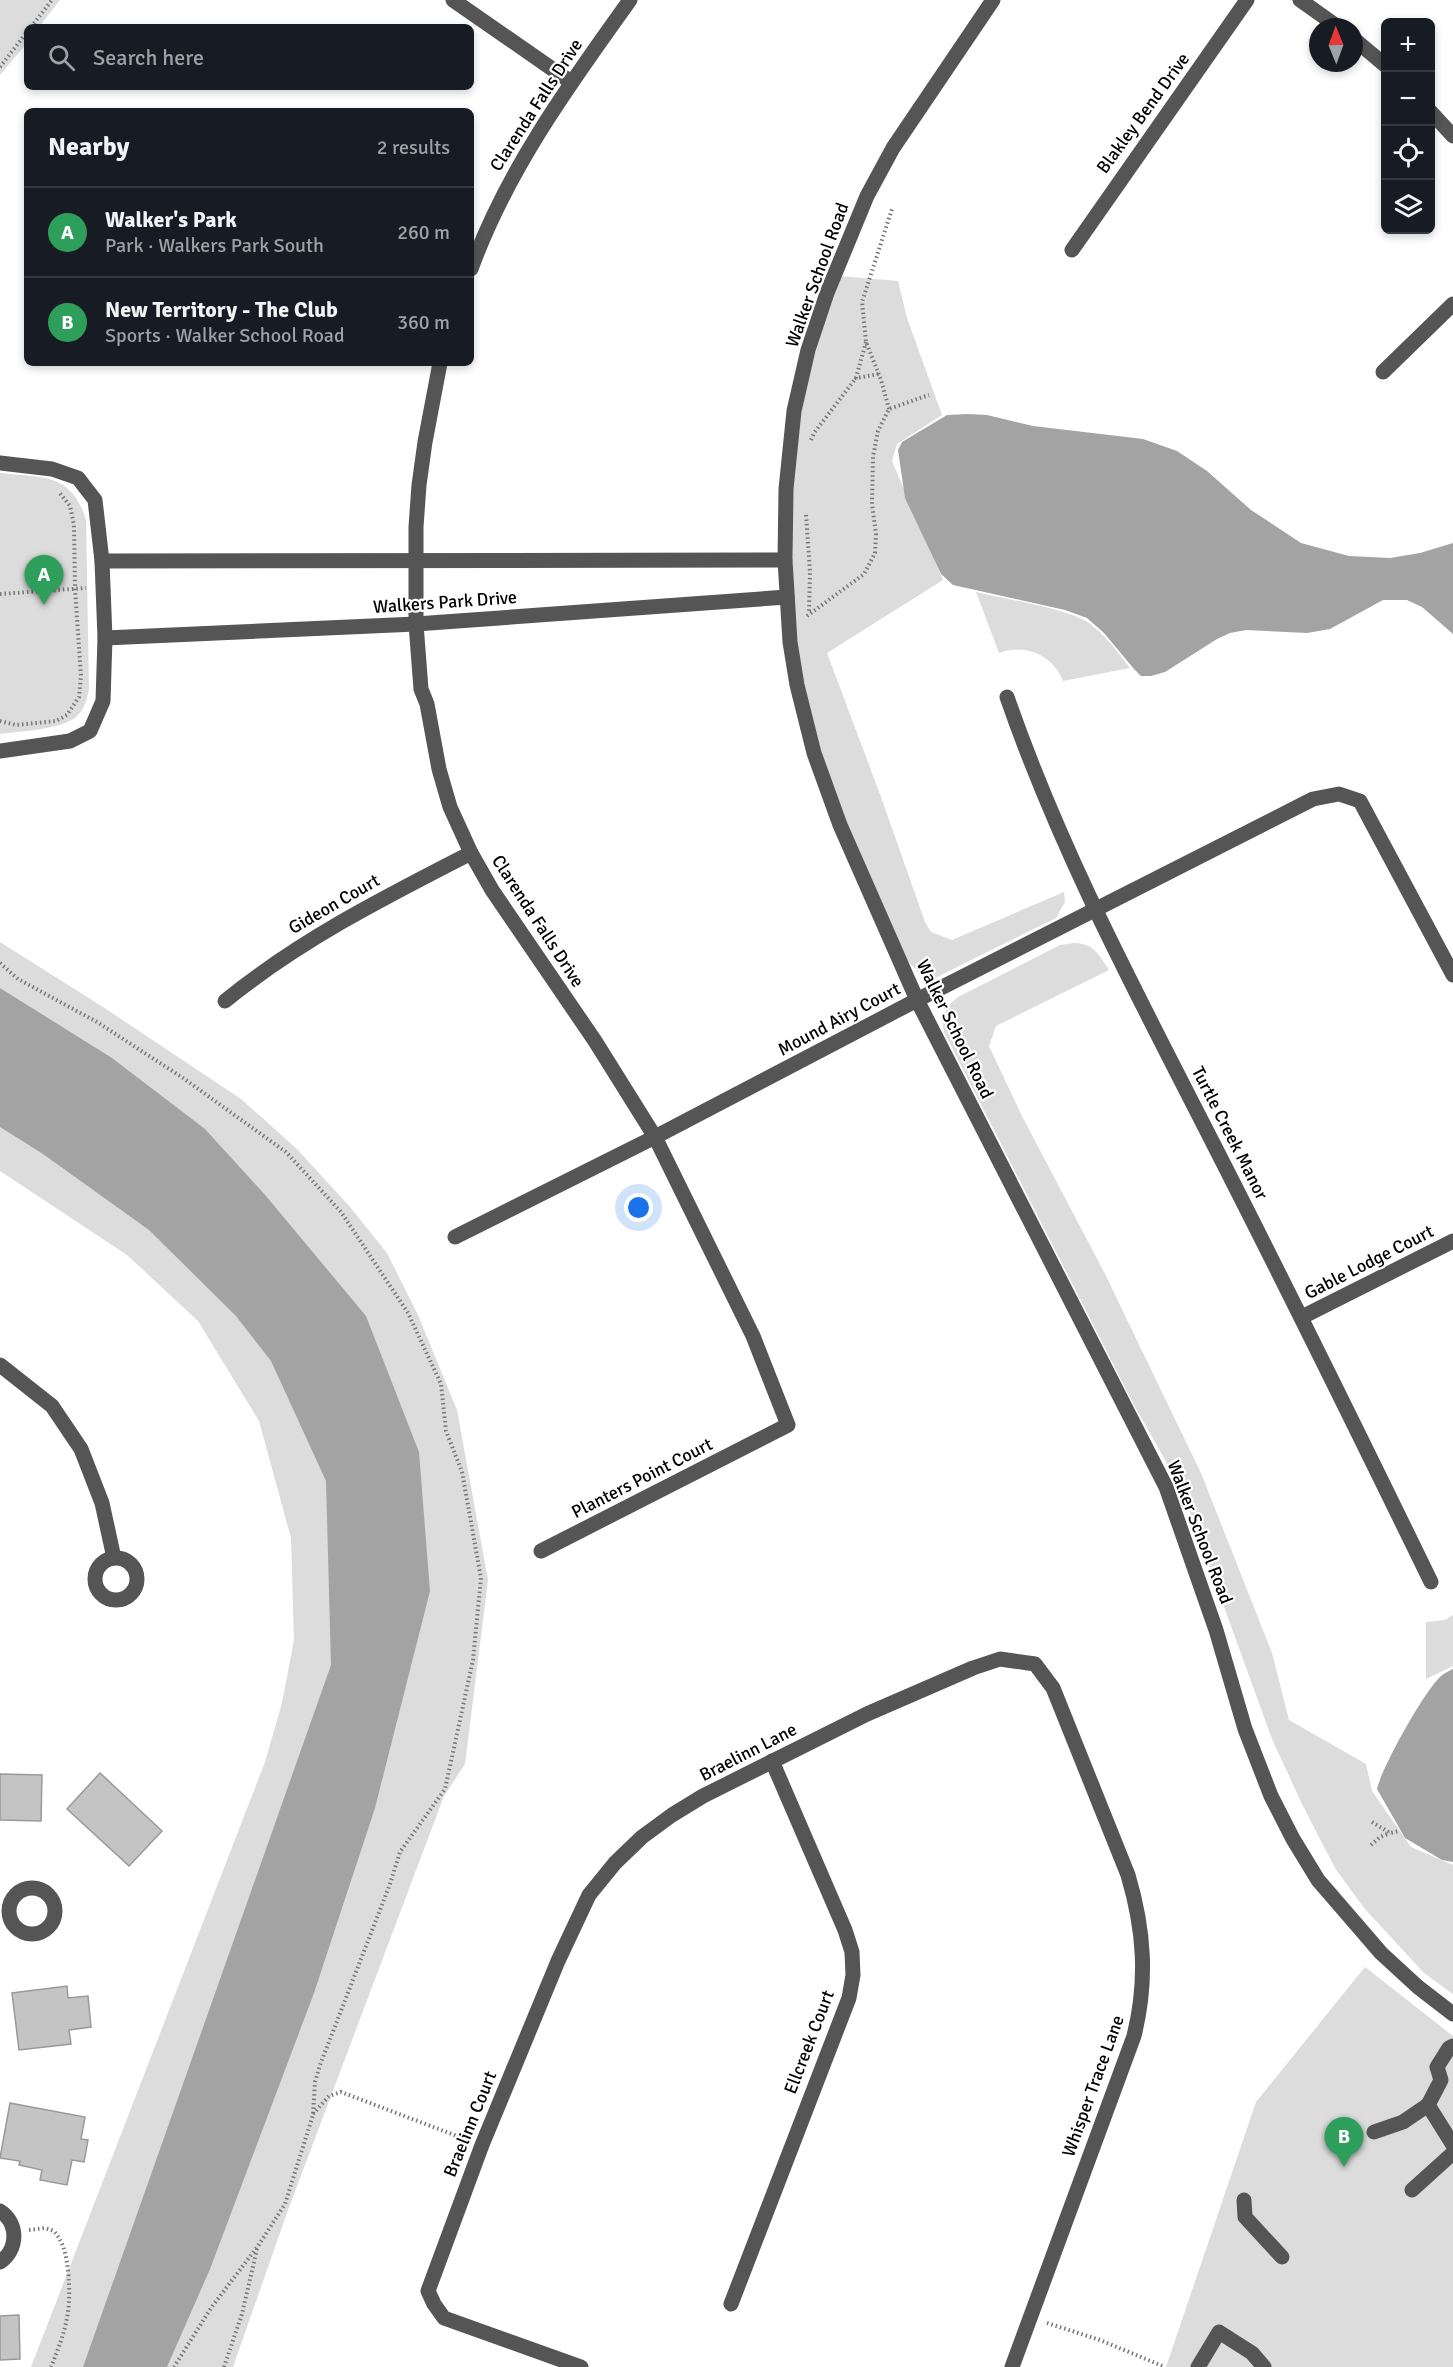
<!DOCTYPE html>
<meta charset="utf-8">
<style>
:root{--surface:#171b24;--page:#20242c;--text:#f1f3f6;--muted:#9ea1a6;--line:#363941;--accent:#ea580c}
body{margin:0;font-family:Signika,sans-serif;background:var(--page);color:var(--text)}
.controls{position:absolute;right:18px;top:18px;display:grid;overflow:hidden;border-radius:9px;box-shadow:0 3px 9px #0003}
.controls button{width:54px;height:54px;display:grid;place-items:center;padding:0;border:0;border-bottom:2px solid var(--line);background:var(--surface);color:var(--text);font:30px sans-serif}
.compass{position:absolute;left:1309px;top:18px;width:54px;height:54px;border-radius:50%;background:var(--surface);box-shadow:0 3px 9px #0003;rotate:359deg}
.you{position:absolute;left:639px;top:1208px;width:21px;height:21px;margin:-15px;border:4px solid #fff;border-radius:50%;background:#1a73e8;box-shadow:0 0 0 9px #1a73e833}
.badge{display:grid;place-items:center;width:39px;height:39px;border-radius:50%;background:var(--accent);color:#fff;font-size:20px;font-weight:700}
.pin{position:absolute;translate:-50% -50px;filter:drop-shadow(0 2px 3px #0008)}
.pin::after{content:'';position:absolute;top:32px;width:21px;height:18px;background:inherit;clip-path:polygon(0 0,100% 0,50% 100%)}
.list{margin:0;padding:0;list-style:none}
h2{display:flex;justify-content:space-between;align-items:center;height:78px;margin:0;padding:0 24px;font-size:26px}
h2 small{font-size:20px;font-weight:400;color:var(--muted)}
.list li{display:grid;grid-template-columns:39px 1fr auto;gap:18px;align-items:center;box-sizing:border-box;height:90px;padding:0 24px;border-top:2px solid var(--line)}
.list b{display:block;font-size:22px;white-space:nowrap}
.list p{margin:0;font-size:20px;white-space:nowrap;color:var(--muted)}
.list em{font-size:20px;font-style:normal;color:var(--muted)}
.icon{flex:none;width:33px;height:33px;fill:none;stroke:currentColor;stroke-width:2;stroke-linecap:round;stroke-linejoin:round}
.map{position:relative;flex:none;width:1453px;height:2367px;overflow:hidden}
.search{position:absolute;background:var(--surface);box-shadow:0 3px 9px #0003;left:24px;top:24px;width:450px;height:66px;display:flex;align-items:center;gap:15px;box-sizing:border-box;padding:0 21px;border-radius:9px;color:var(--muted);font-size:22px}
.panel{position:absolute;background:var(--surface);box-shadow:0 3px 9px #0003;left:24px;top:108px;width:450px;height:258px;border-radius:9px}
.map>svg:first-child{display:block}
.green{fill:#dcdcdc}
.water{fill:#a3a3a3}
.building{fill:#c4c4c4;stroke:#999;stroke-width:1.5}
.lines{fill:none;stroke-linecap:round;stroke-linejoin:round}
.path{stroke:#777;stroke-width:4;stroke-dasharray:1.5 3;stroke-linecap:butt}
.minor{stroke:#555;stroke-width:15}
.labels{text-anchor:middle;stroke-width:4.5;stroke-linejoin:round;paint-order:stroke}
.street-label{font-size:18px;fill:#000;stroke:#fff}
</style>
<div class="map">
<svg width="1453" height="2367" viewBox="0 0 1453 2367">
<rect width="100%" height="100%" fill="#fff"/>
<g class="green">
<path d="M0,0H60L39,27H27V43L0,75Z"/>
<path d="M840,276L898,281L907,318L942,415L897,444L892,461L943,580L827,653L881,797L925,922L931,932L952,940L1064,892L1065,902L1056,918L935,978L922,976L908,961C865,866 816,768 797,664C791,633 793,600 793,569C793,541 790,511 792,483C798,410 815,344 840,276Z"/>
<path d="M0,473C43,478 71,472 86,520L89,689C87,699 85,708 78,715C64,730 20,731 0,734Z"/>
<path d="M976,592C1004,599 1067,608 1089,623C1105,635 1118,652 1130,668L1063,681C1053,655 1025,643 999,653Z"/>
<path d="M0,942L103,1007L241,1099L297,1149L350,1207L387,1253L418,1315L457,1410L488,1580L465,1764L444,1796L288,2210L233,2367H31L265,1762L282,1703L294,1640L291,1538L259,1421L198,1321L127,1255L0,1171Z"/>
<path d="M1074,943C1095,944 1098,954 1109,970L996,1026L989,1046L1022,1116L1104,1272L1201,1473L1272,1653L1289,1720L1366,1764L1372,1791L1411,1847L1453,1865V1994L1424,1973L1364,1908L1335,1868L1302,1804L1272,1739L1181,1488L1134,1405L944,1032C941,1016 945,1007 958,997L1060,945Z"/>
<path d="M1453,1615V1666L1426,1679V1622L1445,1620Z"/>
<path d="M1365,1967L1453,2036V2367H1166L1256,2102Z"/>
</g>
<g class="water">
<path d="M968,414L987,415L1033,426L1143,439L1177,451L1207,471L1251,510L1301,543L1349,556L1390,558L1420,553L1453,543V634L1422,607L1407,600H1383L1330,629L1307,633L1246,630L1230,633L1217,639L1165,672L1151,676H1141L1134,669L1104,633L1087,618L1065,610L953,585L941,574L905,498L898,450L902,442L947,415Z"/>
<path d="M0,988L112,1058L205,1129L266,1196L366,1316L419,1452L430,1591L375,1808L314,1993L210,2269L167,2367H83L331,1665L326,1481L271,1361L236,1316L149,1230L43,1154L0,1127Z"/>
<path d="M1453,1669V1862L1442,1860L1405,1838L1377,1789C1382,1767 1425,1690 1441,1676C1444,1673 1449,1671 1453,1669Z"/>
</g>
<g class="building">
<path d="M100,1773L162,1831L129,1866L67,1809Z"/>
<path d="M0,1774L42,1775L41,1821L0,1820Z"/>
<path d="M67,1986L68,1998L88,1996L91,2027L69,2030L71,2044L19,2050L12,1993Z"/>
<path d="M10,2103L85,2117L81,2139L88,2140L84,2162L72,2160L67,2185L40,2180L42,2170L19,2165L20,2161L0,2158Z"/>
<path d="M19,2315L20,2359L0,2360V2316Z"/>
</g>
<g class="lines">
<g class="path">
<path d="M31,27L52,0"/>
<path d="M0,67L27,32"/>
<path d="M866,342L856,378L879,374"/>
<path d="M889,409L881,380L866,342L862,302L892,209"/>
<path d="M811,440L814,433L856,378"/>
<path d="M806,515L810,572L809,612"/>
<path d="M0,594L86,588"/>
<path d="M807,616L864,574L875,553L876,534L872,504L873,457L878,431L889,409L929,395"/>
<path d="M0,721L16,725L56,721L67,715L79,697L81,676L75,589L74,525L70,506L59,492"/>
<path d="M0,963L18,979L97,1022L183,1078L286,1152L341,1212L408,1313L441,1384L446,1431L462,1472L481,1578L473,1660L445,1789L400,1852L390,1884L320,2065L315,2082L313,2115L285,2204L258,2246L211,2308L174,2367"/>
<path d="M1372,1822L1390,1833L1399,1831"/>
<path d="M1371,1845L1380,1837L1390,1833"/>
<path d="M313,2114L329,2096L341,2092L465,2139"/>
<path d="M29,2230L45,2228L54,2231C64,2243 66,2255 68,2270C72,2311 66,2330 51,2367"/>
<path d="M1047,2323L1100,2340L1165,2367"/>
<path d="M224,2367L242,2314L257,2249"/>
</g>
<g class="minor">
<path d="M453,0L571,82"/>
<path d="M993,0L893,148L867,196L827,293L808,350L794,411L786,489L785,560L790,642L797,685L814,753L840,825L917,1000L1166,1487L1216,1630L1245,1729L1271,1796L1293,1839L1318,1880L1381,1953L1418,1987L1453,2014"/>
<path d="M1300,0L1338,27"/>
<path d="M1354,39L1386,66"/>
<path d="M1430,111L1453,136"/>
<path d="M1072,250L1247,0"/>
<path d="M471,269C507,170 569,85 630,0"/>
<path d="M440,363L425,442L419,485L416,527V624L421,689L427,704L439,769L450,807L471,853L492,890L595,1041L655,1137L753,1336L788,1425L541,1551"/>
<path d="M1383,372L1453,304"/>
<path d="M0,463L52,469L78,478L95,500L102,561L105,638L103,701L90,731L70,741L0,751"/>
<path d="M102,561L785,560"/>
<path d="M105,638L416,624L787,597"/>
<path d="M1007,697C1061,853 1139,998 1214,1145C1288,1290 1360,1436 1431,1582"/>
<path d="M225,1001C300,940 385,897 471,853"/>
<path d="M455,1237L655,1137L917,1000L1313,799L1339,794L1360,801L1453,975"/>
<path d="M1302,1317L1453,1241"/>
<path d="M0,1365L52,1406L81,1449L102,1503L114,1558"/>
<circle cx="116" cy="1579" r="21"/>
<circle cx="32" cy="1911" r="23"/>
<path d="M1453,2046L1449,2048L1437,2067L1441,2080L1428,2105L1453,2145"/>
<path d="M1374,2132L1403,2122L1428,2105"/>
<path d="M1412,2190L1453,2153"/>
<path d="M1244,2200L1245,2217L1282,2257"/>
<path d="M0,2211C19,2223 18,2250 0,2262"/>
<path d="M731,2304L849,1998L853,1975L852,1952L845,1930L772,1761"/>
<path d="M581,2367L444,2318L434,2304L428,2291L482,2145L558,1961L589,1895L615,1863L642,1837L672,1815L703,1796L867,1714L973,1668L1000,1659L1035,1664L1053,1688L1128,1875C1144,1929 1148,1980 1134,2036L1012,2367"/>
<path d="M1198,2367L1219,2332L1252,2353L1264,2367"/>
</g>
</g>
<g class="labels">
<g class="street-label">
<text transform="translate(536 105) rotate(-57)" y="6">Clarenda Falls Drive</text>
<text transform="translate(1143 113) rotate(-54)" y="6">Blakley Bend Drive</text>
<text transform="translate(817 275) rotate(-70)" y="6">Walker School Road</text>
<text transform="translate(445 602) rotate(-4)" y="6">Walkers Park Drive</text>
<text transform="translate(334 904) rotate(-30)" y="6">Gideon Court</text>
<text transform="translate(538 921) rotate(57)" y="6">Clarenda Falls Drive</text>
<text transform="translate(839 1019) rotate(-28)" y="6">Mound Airy Court</text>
<text transform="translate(955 1029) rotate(64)" y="6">Walker School Road</text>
<text transform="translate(1230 1133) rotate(63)" y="6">Turtle Creek Manor</text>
<text transform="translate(1369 1262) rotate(-27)" y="6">Gable Lodge Court</text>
<text transform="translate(642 1478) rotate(-27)" y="6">Planters Point Court</text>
<text transform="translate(1200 1532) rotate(69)" y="6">Walker School Road</text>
<text transform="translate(748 1752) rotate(-27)" y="6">Braelinn Lane</text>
<text transform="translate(809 2042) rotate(-69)" y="6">Ellcreek Court</text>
<text transform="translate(1093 2086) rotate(-70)" y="6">Whisper Trace Lane</text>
<text transform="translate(470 2124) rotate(-68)" y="6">Braelinn Court</text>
</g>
</g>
</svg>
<div class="controls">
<button>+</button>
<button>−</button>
<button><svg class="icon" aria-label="locate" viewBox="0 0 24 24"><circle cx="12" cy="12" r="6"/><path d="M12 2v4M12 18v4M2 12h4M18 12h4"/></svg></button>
<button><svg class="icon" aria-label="layers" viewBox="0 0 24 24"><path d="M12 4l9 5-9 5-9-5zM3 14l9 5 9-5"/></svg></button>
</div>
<svg class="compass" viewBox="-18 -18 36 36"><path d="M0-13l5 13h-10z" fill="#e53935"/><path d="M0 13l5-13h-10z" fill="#9ea1a6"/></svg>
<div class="you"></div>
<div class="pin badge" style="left:44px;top:605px;background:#2e9e5b">A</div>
<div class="pin badge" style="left:1344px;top:2167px;background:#2e9e5b">B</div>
<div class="search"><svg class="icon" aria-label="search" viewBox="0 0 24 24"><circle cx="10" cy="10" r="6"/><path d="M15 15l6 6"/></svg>Search here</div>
<section class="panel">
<h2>Nearby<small>2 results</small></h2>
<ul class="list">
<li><span class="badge" style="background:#2e9e5b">A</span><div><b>Walker's Park</b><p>Park · Walkers Park South</p></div><em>260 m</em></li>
<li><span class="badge" style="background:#2e9e5b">B</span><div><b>New Territory - The Club</b><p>Sports · Walker School Road</p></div><em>360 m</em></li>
</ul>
</section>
</div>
